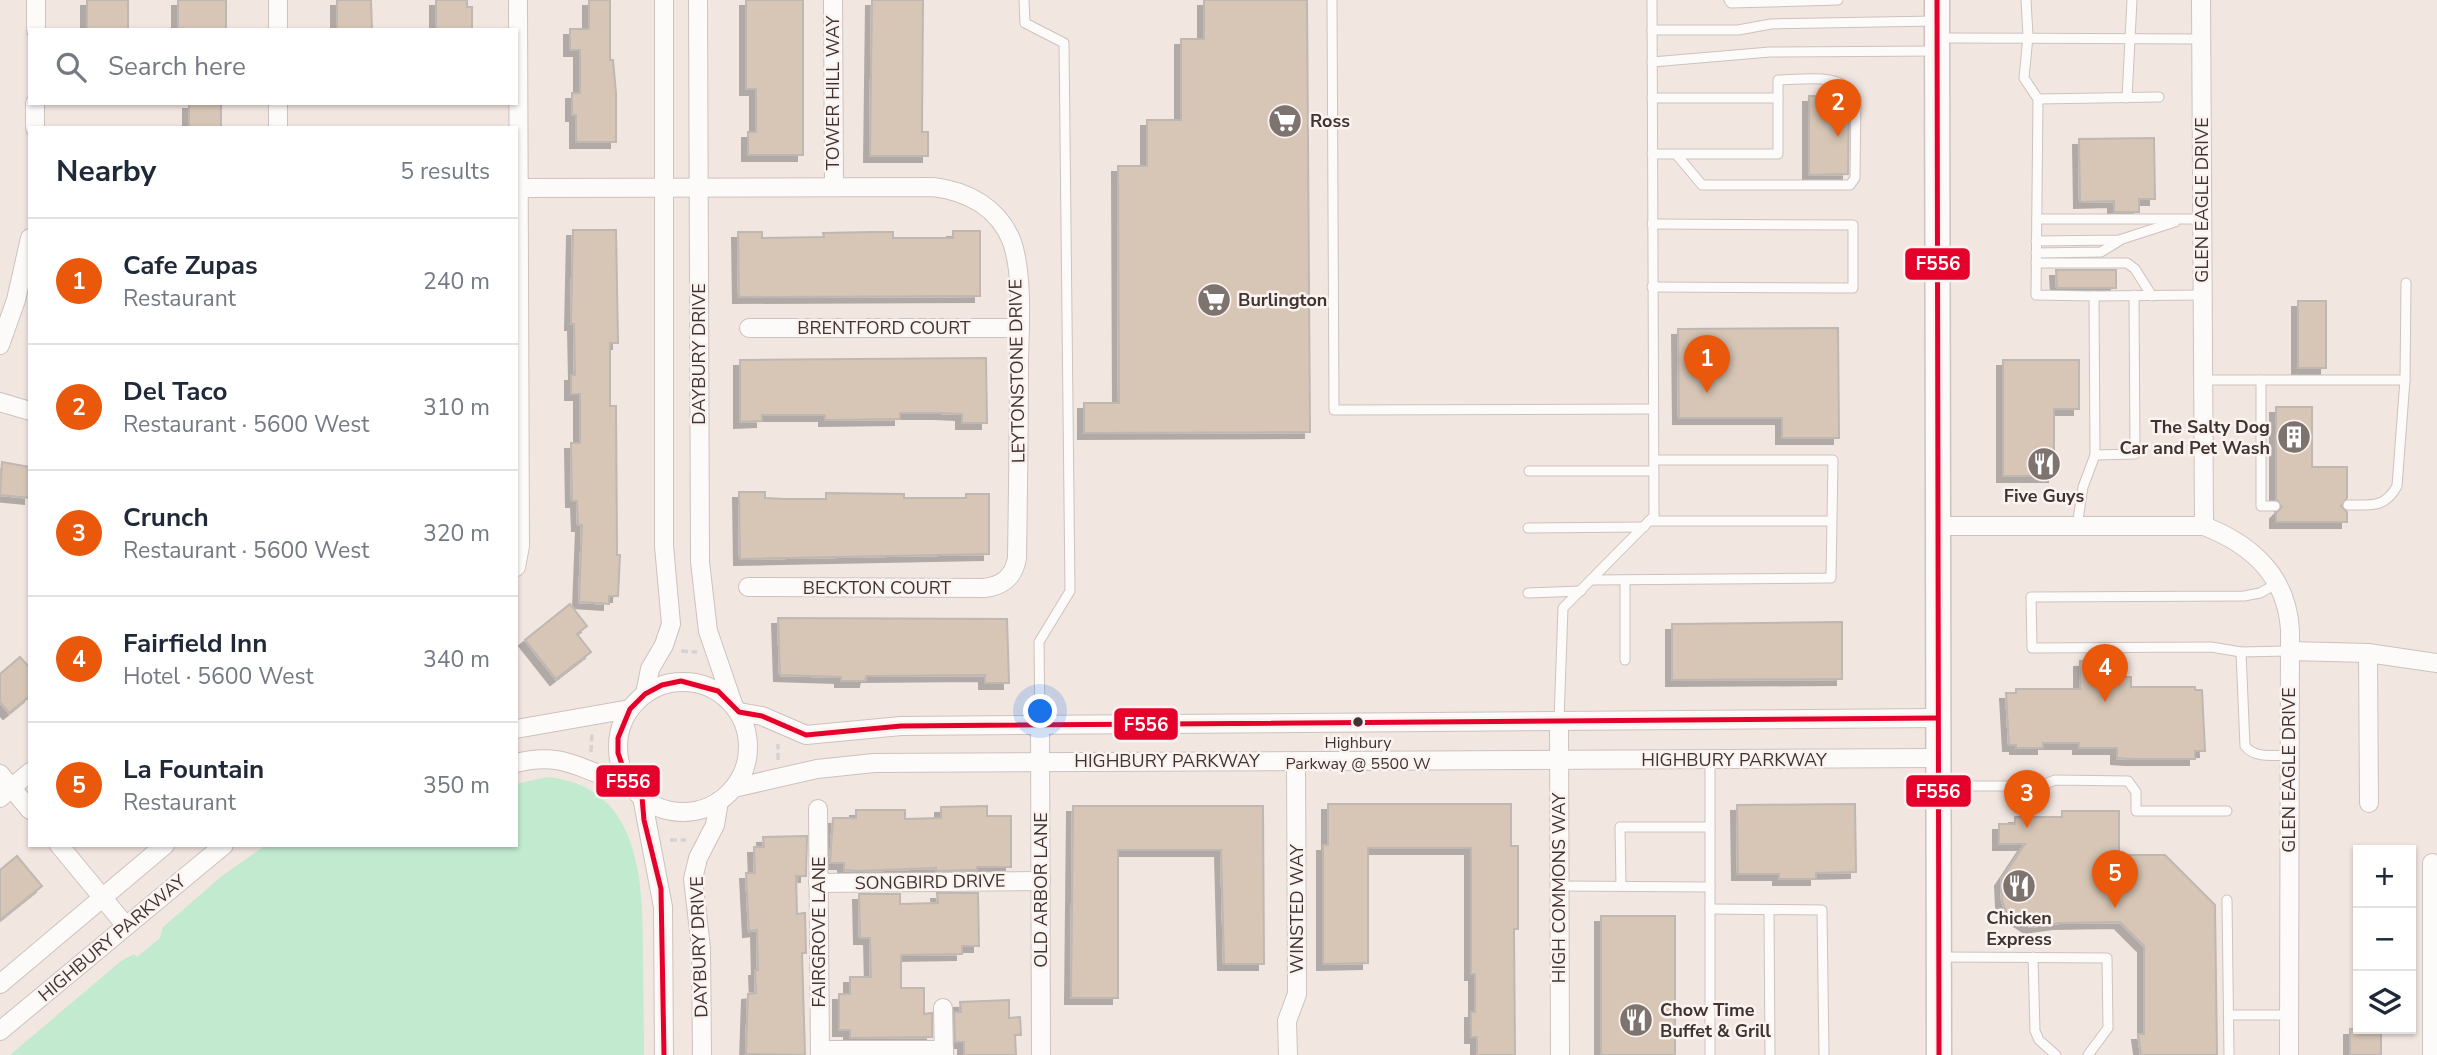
<!DOCTYPE html>
<meta charset="utf-8">
<style>
:root{--surface:#fff;--page:#f2f2f3;--text:#1f2937;--muted:#747a83;--line:#e0e1e3;--accent:#ea580c}
body{margin:0;font-family:"Nunito Sans",sans-serif;background:var(--page);color:var(--text)}
.controls{position:absolute;right:21px;bottom:21px;display:grid;overflow:hidden;border-radius:0px;box-shadow:0 2px 5px #0004}
.controls button{width:63px;height:63px;display:grid;place-items:center;padding:0;border:0;border-bottom:2px solid var(--line);background:var(--surface);color:var(--text);font:35px sans-serif}
.you{position:absolute;left:1041px;top:712px;width:24px;height:24px;margin:-18px;border:5px solid #fff;border-radius:50%;background:#1a73e8;box-shadow:0 0 0 10px #1a73e833}
.badge{display:grid;place-items:center;width:46px;height:46px;border-radius:50%;background:var(--accent);color:#fff;font-size:23px;font-weight:700}
.pin{position:absolute;translate:-50% -58px;filter:drop-shadow(0 2px 4px #0008)}
.pin::after{content:'';position:absolute;top:37px;width:24px;height:21px;background:inherit;clip-path:polygon(0 0,100% 0,50% 100%)}
.list{margin:0;padding:0;list-style:none}
h2{display:flex;justify-content:space-between;align-items:center;height:91px;margin:0;padding:0 28px;font-size:30px}
h2 small{font-size:23px;font-weight:400;color:var(--muted)}
.list li{display:grid;grid-template-columns:46px 1fr auto;gap:21px;align-items:center;box-sizing:border-box;height:126px;padding:0 28px;border-top:2px solid var(--line)}
.list b{display:block;font-size:26px;white-space:nowrap}
.list p{margin:0;font-size:23px;white-space:nowrap;color:var(--muted)}
.list em{font-size:23px;font-style:normal;color:var(--muted)}
.icon{flex:none;width:38px;height:38px;fill:none;stroke:currentColor;stroke-width:2;stroke-linecap:round;stroke-linejoin:round}
.map{position:relative;flex:none;width:2437px;height:1055px;overflow:hidden}
.search{position:absolute;background:var(--surface);box-shadow:0 2px 5px #0004;left:28px;top:28px;width:490px;height:77px;display:flex;align-items:center;gap:18px;box-sizing:border-box;padding:0 24px;border-radius:0px;color:var(--muted);font-size:26px}
.panel{position:absolute;background:var(--surface);box-shadow:0 2px 5px #0004;left:28px;top:126px;width:490px;height:721px;border-radius:0px}
.map>svg:first-child{display:block}
.green{fill:#c2eacf}
.building{fill:#d7c6b6;stroke:#bfb7b2;stroke-width:2;filter:url(#shadow)}
.lines{fill:none;stroke-linecap:round;stroke-linejoin:round}
.service-casing{stroke:#ccc2be;stroke-width:11}
.minor-casing{stroke:#ccc2be;stroke-width:20}
.secondary-casing{stroke:#ccc2be;stroke-width:27}
.path{stroke:#d6d2d1;stroke-width:3.5;stroke-dasharray:7 3.5;stroke-linecap:butt}
.service{stroke:#fdfbfa;stroke-width:9}
.minor{stroke:#fdfbfa;stroke-width:18}
.secondary{stroke:#fdfbfa;stroke-width:24}
.bus-1-casing{stroke:#fcf3f0;stroke-width:10}
.bus-1{stroke:#e4002b;stroke-width:5}
.bus-dot{fill:#3e3532;stroke:#fcf3f0;stroke-width:2.5}
.labels{text-anchor:middle;stroke-width:5;stroke-linejoin:round;paint-order:stroke}
.bus-label{font-size:16px;fill:#3e3532;stroke:#fcf3f0}
.street-label{font-size:18px;fill:#3e3532;stroke:#fcf3f0}
.poi-label{font-size:18px;font-weight:bold;fill:#3e3532;stroke:#fcf3f0;text-anchor:start}
.line-badge{stroke:#fcf3f0;stroke-width:2.5}
.badge-label{font-size:19px;text-anchor:middle;font-weight:bold;fill:#fff}
</style>
<div class="map">
<svg width="2437" height="1055" viewBox="0 0 2437 1055">
<defs>
<filter id="shadow"><feDropShadow dx="-6" dy="6" stdDeviation="0" flood-color="#0004"/></filter>
</defs>
<rect width="100%" height="100%" fill="#f2e6e1"/>
<path class="green" d="M547,777C641,786 643,881 643,953C643,987 644,1021 644,1055H10L121,961L134,954L137,957L160,938L163,927L222,876L266,845H516V784Z"/>
<g class="building">
<rect x="87" y="0" width="41" height="30"/>
<rect x="178" y="0" width="48" height="30"/>
<path d="M337,0H371L372,30H337Z"/>
<path d="M436,0H467V7H472V30H436Z"/>
<path d="M589,0H610V60H613L616,93V142H576V115H572V93H580V50H570V29H589Z"/>
<path d="M746,0H803V155H748V132H756V89H746Z"/>
<path d="M872,0H923L922,132H928V156H870Z"/>
<path d="M1204,0H1307L1310,432L1084,433V403H1119L1118,166H1147V120H1181V39H1204Z"/>
<path d="M1809,96H1846L1849,100L1848,174L1809,175Z"/>
<rect x="189" y="103" width="32" height="25"/>
<path d="M2154,138L2155,199H2139V212H2114V201L2080,202L2079,139Z"/>
<path d="M573,230H616L618,343H610V406H616L617,555H620L618,596H609V604L579,602L582,525H578L577,501H572L571,443H580V394H571V375H575L574,324H571Z"/>
<path d="M953,231H980V296L739,297L738,232H762V238L824,237L823,233L873,232H893V238H953Z"/>
<path d="M2056,270H2116V288H2057Z"/>
<rect x="2298" y="301" width="28" height="67"/>
<path d="M1838,328L1839,438H1782V418H1679L1678,329Z"/>
<path d="M986,358L987,423H962V414L940,413H900V419L825,420V415H762V421L740,422V360Z"/>
<path d="M2003,360H2079V409H2054V476H2003Z"/>
<path d="M2276,407H2312V467H2347V498L2341,506L2347,512V522H2276V513L2282,507L2276,499Z"/>
<path d="M2,462L30,467V498L0,495Z"/>
<path d="M739,492H765V498L786,499H826V493L904,494V498H966V494H989V554L740,559Z"/>
<path d="M570,604L587,626L577,634L591,652L556,679L525,640Z"/>
<path d="M778,618L1007,619L1009,683H985V675L866,676L865,681H841V677L780,675Z"/>
<path d="M1842,622V679L1672,680V624Z"/>
<path d="M20,657L30,668V696L9,713L0,702V674Z"/>
<path d="M2115,660V677H2131V687H2195V690H2202L2205,751H2195V759H2131L2117,758V748H2079V743H2043V748H2016V745H2009L2006,693H2016V689H2080V661Z"/>
<path d="M1328,804H1511V846H1518V929H1514L1515,1055H1477V1037H1471V1012H1475V974H1471V848H1368V963L1323,964V845H1328Z"/>
<path d="M1855,804L1856,872L1816,873V879H1779V874H1738L1737,805Z"/>
<path d="M987,806V816H1011V867H977V870L936,871V868L859,871L844,870V863H830L833,818H856V810H905V819L941,818V807Z"/>
<path d="M1073,806H1263L1264,964H1224L1221,850H1118V998H1071Z"/>
<path d="M2062,811H2119V855H2165L2215,905L2217,1055H2141L2138,1034H2144V946L2120,922L2059,923L2030,927L2006,911L2002,901L2001,880L2025,844H1999V824H2015V817H2062Z"/>
<path d="M807,836L806,876H796L797,914L805,913L806,953H802L805,1055L746,1054L748,994L756,993L755,970H758L757,930L749,931L746,873H755L754,847H764L763,837Z"/>
<path d="M17,856L42,886L0,920V870Z"/>
<path d="M937,893H978L979,946H962V954L901,955V988H924V1014L932,1013V1037L850,1038V1030H839V994H850V977H871L870,938H860L859,894H900V904L938,903Z"/>
<rect x="1601" y="916" width="74" height="139"/>
<path d="M1009,1000V1018L1020,1017L1021,1035H1015L1016,1055H964V1042H955L954,1012H961L960,1002Z"/>
<rect x="2350" y="1029" width="31" height="26"/>
</g>
<g class="lines">
<g class="service-casing">
<g id="service">
<path d="M1024,0L1025,23L1064,43L1070,591L1039,642L1040,725"/>
<path d="M1332,0L1334,410L1653,409"/>
<path d="M1729,0L1731,3L1838,0"/>
<path d="M2026,0L2028,36L2024,78L2038,99L2036,295L2094,296L2095,455L2083,487L2077,526"/>
<path d="M1652,30H1738L1771,24L1935,21"/>
<path d="M1940,38L2201,39"/>
<path d="M1652,62L1770,52L1937,51"/>
<path d="M1652,98H1778"/>
<path d="M2127,98L2132,0"/>
<path d="M2038,99L2159,97"/>
<path d="M1652,154H1778V80C1804,80 1841,71 1856,98L1855,178L1850,185H1702L1676,154"/>
<path d="M2037,219H2202"/>
<path d="M1652,224L1853,225V288L1652,287"/>
<path d="M2036,241L2119,240L2175,222"/>
<path d="M2036,253L2101,252L2119,241"/>
<path d="M2036,263H2127L2135,269L2152,296"/>
<path d="M2094,296L2203,295"/>
<path d="M2203,380H2405"/>
<path d="M2261,380V506H2275"/>
<path d="M2095,455L2135,454L2134,295"/>
<path d="M1529,471H1653"/>
<path d="M2348,505C2372,505 2385,508 2397,486L2405,380L2406,283"/>
<path d="M1649,521H1831"/>
<path d="M1528,528L1644,527"/>
<path d="M1592,580L1831,578L1833,460H1654"/>
<path d="M1625,580V660"/>
<path d="M2278,583L2260,593L2244,596L2031,597L2032,648L2211,647L2241,652L2290,651"/>
<path d="M1528,593L1581,591"/>
<path d="M2241,652L2245,746C2255,759 2276,755 2290,755"/>
<path d="M1559,720L1563,608L1654,516L1652,0"/>
<path d="M1940,786H2040L2055,780L2128,781L2136,792V811H2227"/>
<path d="M1559,886L1710,887"/>
<path d="M1621,886L1620,827H1710"/>
<path d="M2227,900L2229,1055"/>
<path d="M1710,909L1822,910L1824,1055"/>
<path d="M1769,910L1770,1055"/>
<path d="M1941,957L2107,958L2108,1028L2088,1055"/>
<path d="M2033,957L2035,1031L2039,1040L2056,1055"/>
<path d="M2229,1015H2289"/>
<path d="M1710,1055V761"/>
</g>
</g>
<g class="minor-casing">
<g id="minor">
<path d="M278,0V30"/>
<path d="M698,0L700,562L708,631L733,704"/>
<path d="M833,0L834,187"/>
<path d="M2201,0L2204,526"/>
<path d="M36,30V0"/>
<path d="M278,103V128"/>
<path d="M35,128V103"/>
<path d="M519,188L933,187C968,191 999,208 1012,242C1023,274 1020,326 1019,360C1019,426 1018,492 1017,558C1014,577 1002,586 984,588L748,587"/>
<path d="M749,328H1020"/>
<path d="M0,345L16,300L30,238"/>
<path d="M0,402L30,411"/>
<path d="M1938,526H2204C2251,544 2287,576 2290,630L2289,1055"/>
<path d="M516,567L520,546L518,0"/>
<path d="M2290,651L2368,653L2437,663"/>
<path d="M2368,653L2369,803"/>
<circle cx="683" cy="747" r="65"/>
<path d="M645,694L650,669L664,645L671,624L664,546V0"/>
<path d="M739,712L762,716L806,735L901,726L1938,718"/>
<path d="M1559,720L1560,1055"/>
<path d="M1040,725L1041,1055"/>
<path d="M516,729L630,709"/>
<path d="M516,763C568,750 582,774 628,782"/>
<path d="M0,774L30,810"/>
<path d="M734,788L817,769L874,763L1938,758"/>
<path d="M642,797L663,907L664,1055"/>
<path d="M0,798L30,772"/>
<path d="M818,809L820,1055"/>
<path d="M59,845L126,926"/>
<path d="M2432,863V1055"/>
<path d="M818,883L1041,881"/>
<path d="M0,984L165,845"/>
<path d="M943,1008L944,1055"/>
<path d="M0,1031L224,845"/>
<path d="M820,1050H944"/>
<path d="M702,1055L701,948L693,879L698,858L715,825L719,801"/>
<path d="M1288,1055L1287,1021L1297,994L1296,762"/>
</g>
</g>
<g class="secondary-casing">
<path id="secondary" d="M1937,0L1939,1055"/>
</g>
<g class="path">
<path d="M681,651L697,652"/>
<path d="M591,752L592,733"/>
<path d="M778,760V744"/>
<path d="M670,840H686"/>
</g>
<use href="#service" class="service"/>
<use href="#minor" class="minor"/>
<use href="#secondary" class="secondary"/>
<g class="bus-1-casing">
<g id="bus-1">
<path d="M1937,0L1939,1055"/>
<path d="M664,1055L661,889L644,820L642,797L628,782L618,753V738L630,709L645,694L662,685L681,681L718,691L739,712L762,716L806,735L901,726L1938,718"/>
</g>
</g>
<use href="#bus-1" class="bus-1"/>
</g>
<defs>
<g id="supermarket-disc" transform="scale(1.75)"><circle r="9.5" fill="#7d736f" stroke="#fcf3f0"/><path d="M-6-5.5h2.5l.6 2H6L4.5 2H-2.5L-4.4-4H-6ZM-1.5 3.2a1.3 1.3 0 1 0 .1 0ZM3 3.2a1.3 1.3 0 1 0 .1 0Z" fill="#fff"/></g>
<g id="building-disc" transform="scale(1.75)"><circle r="9.5" fill="#7d736f" stroke="#fcf3f0"/><path d="M-4-6H4V6H1V3H-1V6H-4ZM-2.5-4.3h1.7v1.8h-1.7ZM.8-4.3h1.7v1.8H.8ZM-2.5-1h1.7V.8h-1.7ZM.8-1h1.7V.8H.8Z" fill="#fff"/></g>
<g id="restaurant-disc" transform="scale(1.75)"><circle r="9.5" fill="#7d736f" stroke="#fcf3f0"/><path d="M-5-6h1v4h1v-4h1v4h1v-4h1v5L-1.5 .5V6h-2V.5L-5-1ZM5-6V6H3V1.5H1.5Q1.5-4 5-6Z" fill="#fff"/></g>
</defs>
<g fill-rule="evenodd">
<use href="#supermarket-disc" x="1285" y="121"/>
<use href="#supermarket-disc" x="1214" y="300"/>
<use href="#building-disc" x="2294" y="437"/>
<use href="#restaurant-disc" x="2044" y="464"/>
<use href="#restaurant-disc" x="2019" y="886"/>
<use href="#restaurant-disc" x="1636" y="1020"/>
</g>
<circle class="bus-dot" cx="1358" cy="722" r="6"/>
<g class="labels">
<g class="bus-label">
<text x="1358" y="748">Highbury<tspan x="1358" dy="21">Parkway @ 5500 W</tspan></text>
</g>
<g class="street-label">
<text transform="translate(833 93) rotate(-90)" y="6">TOWER HILL WAY</text>
<text transform="translate(2202 200) rotate(-90)" y="6">GLEN EAGLE DRIVE</text>
<text x="884" y="334">BRENTFORD COURT</text>
<text transform="translate(699 354) rotate(-90)" y="6">DAYBURY DRIVE</text>
<text transform="translate(1017 371) rotate(-91)" y="6">LEYTONSTONE DRIVE</text>
<text x="877" y="594">BECKTON COURT</text>
<text x="1734" y="766">HIGHBURY PARKWAY</text>
<text x="1167" y="767">HIGHBURY PARKWAY</text>
<text transform="translate(2289 770) rotate(-90)" y="6">GLEN EAGLE DRIVE</text>
<text transform="translate(930 882) rotate(-1)" y="6">SONGBIRD DRIVE</text>
<text transform="translate(1559 888) rotate(-90)" y="6">HIGH COMMONS WAY</text>
<text transform="translate(1041 890) rotate(-90)" y="6">OLD ARBOR LANE</text>
<text transform="translate(1297 909) rotate(-90)" y="6">WINSTED WAY</text>
<text transform="translate(819 932) rotate(-90)" y="6">FAIRGROVE LANE</text>
<text transform="translate(112 938) rotate(-40)" y="6">HIGHBURY PARKWAY</text>
<text transform="translate(699 947) rotate(-92)" y="6">DAYBURY DRIVE</text>
</g>
<g class="poi-label">
<text x="1310" y="127">Ross</text>
<text x="1238" y="306">Burlington</text>
<text x="2270" y="433" text-anchor="end">The Salty Dog<tspan x="2270" dy="21">Car and Pet Wash</tspan></text>
<text x="2044" y="502" text-anchor="middle">Five Guys</text>
<text x="2019" y="924" text-anchor="middle">Chicken<tspan x="2019" dy="21">Express</tspan></text>
<text x="1660" y="1016">Chow Time<tspan x="1660" dy="21">Buffet &amp; Grill</tspan></text>
</g>
</g>
<g class="line-badge">
<rect x="1904" y="247" width="67" height="34" rx="7" fill="#e4002b"/>
<rect x="1113" y="707" width="66" height="34" rx="7" fill="#e4002b"/>
<rect x="595" y="764" width="66" height="34" rx="7" fill="#e4002b"/>
<rect x="1905" y="774" width="67" height="34" rx="7" fill="#e4002b"/>
</g>
<g class="badge-label">
<text x="1938" y="270">F556</text>
<text x="1146" y="731">F556</text>
<text x="628" y="788">F556</text>
<text x="1938" y="798">F556</text>
</g>
</svg>
<div class="controls">
<button>+</button>
<button>−</button>
<button><svg class="icon" aria-label="layers" viewBox="0 0 24 24"><path d="M12 4l9 5-9 5-9-5zM3 14l9 5 9-5"/></svg></button>
</div>
<div class="you"></div>
<div class="pin badge" style="left:1707px;top:393px">1</div>
<div class="pin badge" style="left:1838px;top:137px">2</div>
<div class="pin badge" style="left:2027px;top:828px">3</div>
<div class="pin badge" style="left:2105px;top:702px">4</div>
<div class="pin badge" style="left:2115px;top:908px">5</div>
<div class="search"><svg class="icon" aria-label="search" viewBox="0 0 24 24"><circle cx="10" cy="10" r="6"/><path d="M15 15l6 6"/></svg>Search here</div>
<section class="panel">
<h2>Nearby<small>5 results</small></h2>
<ul class="list">
<li><span class="badge">1</span><div><b>Cafe Zupas</b><p>Restaurant</p></div><em>240 m</em></li>
<li><span class="badge">2</span><div><b>Del Taco</b><p>Restaurant · 5600 West</p></div><em>310 m</em></li>
<li><span class="badge">3</span><div><b>Crunch</b><p>Restaurant · 5600 West</p></div><em>320 m</em></li>
<li><span class="badge">4</span><div><b>Fairfield Inn</b><p>Hotel · 5600 West</p></div><em>340 m</em></li>
<li><span class="badge">5</span><div><b>La Fountain</b><p>Restaurant</p></div><em>350 m</em></li>
</ul>
</section>
</div>
